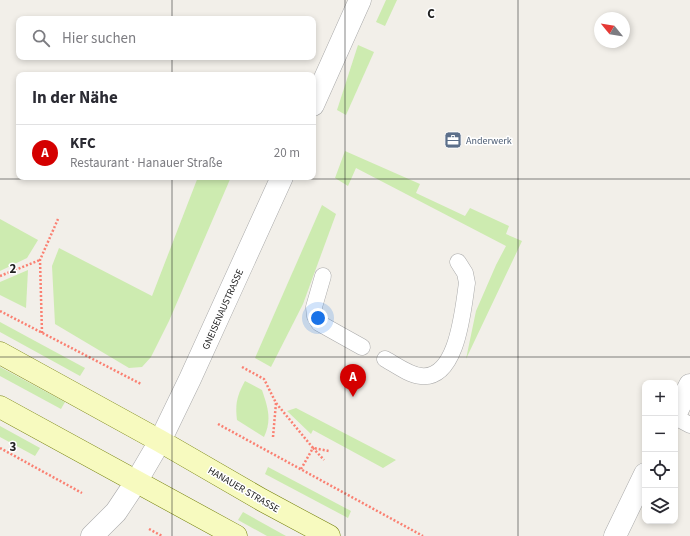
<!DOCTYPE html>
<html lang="de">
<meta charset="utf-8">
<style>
:root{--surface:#fff;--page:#f7f7f7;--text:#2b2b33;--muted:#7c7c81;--line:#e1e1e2;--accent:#d40000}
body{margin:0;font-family:"Source Sans 3",sans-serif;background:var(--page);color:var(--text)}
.controls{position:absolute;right:12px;bottom:12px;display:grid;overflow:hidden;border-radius:8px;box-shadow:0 2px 6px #0003}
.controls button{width:36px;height:36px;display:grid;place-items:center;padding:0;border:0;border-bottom:1px solid var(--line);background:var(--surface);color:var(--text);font:20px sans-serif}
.compass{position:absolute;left:594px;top:12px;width:36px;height:36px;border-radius:50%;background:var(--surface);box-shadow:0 2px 6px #0003;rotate:300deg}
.you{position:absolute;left:318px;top:318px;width:14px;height:14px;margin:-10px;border:3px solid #fff;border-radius:50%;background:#1a73e8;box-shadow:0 0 0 6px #1a73e833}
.badge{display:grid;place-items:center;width:26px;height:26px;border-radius:50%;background:var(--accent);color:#fff;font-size:13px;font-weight:700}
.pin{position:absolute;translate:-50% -33px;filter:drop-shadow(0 1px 2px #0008)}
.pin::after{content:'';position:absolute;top:21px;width:14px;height:12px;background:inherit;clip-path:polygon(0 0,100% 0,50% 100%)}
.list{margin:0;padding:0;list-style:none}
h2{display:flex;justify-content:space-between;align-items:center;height:52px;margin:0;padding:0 16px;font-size:17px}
h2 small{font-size:13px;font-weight:400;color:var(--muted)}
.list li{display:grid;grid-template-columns:26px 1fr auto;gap:12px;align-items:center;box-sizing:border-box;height:56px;padding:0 16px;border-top:1px solid var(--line)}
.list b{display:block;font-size:15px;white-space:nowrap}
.list p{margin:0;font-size:13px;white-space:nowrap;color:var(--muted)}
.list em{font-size:13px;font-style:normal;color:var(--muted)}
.icon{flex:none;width:22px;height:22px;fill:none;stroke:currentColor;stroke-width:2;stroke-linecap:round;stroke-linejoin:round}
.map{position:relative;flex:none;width:690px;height:536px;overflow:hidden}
.search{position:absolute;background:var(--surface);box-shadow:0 2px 6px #0003;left:16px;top:16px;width:300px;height:44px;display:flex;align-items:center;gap:10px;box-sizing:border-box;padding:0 14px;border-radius:8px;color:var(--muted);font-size:15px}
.panel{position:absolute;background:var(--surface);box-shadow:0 2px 6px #0003;left:16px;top:72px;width:300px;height:108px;border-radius:8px}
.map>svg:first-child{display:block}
.grass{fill:#cdebb0}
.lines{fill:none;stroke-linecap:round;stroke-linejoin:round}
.lane-casing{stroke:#a9a9a9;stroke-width:17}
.street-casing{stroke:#a9a9a9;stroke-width:23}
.secondary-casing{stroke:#707d05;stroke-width:23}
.path{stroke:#fa8072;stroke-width:2.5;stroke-dasharray:2 2;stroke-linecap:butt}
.lane{stroke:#fff;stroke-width:16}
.street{stroke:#fff;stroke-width:22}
.secondary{stroke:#f7fabf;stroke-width:22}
.grid{fill:none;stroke:#222;stroke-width:1;stroke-opacity:0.55}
.labels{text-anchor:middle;stroke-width:3;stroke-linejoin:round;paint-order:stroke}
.service-label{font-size:10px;fill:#4e5e75;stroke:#fff;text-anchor:start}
.street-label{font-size:10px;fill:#222;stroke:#fff}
.grid-label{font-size:13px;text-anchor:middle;font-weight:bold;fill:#222;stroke:#fff;stroke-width:3;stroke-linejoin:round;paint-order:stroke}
</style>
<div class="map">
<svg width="690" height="536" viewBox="0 0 690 536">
<rect width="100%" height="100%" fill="#f2efe9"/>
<g class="grass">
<path d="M386,0H397L385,26L376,22Z"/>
<path d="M358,45L374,52L346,115L337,110Z"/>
<path d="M345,151L420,184L416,193L465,216L470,208L509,226L506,234L522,241L466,359L476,311L496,265L506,246L356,168L348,186L335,178Z"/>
<path d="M198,177H231L169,321L151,357L142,367L129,368L55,324L52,266L59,248L152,296Z"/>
<path d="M322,205L336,214L303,304L271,367L255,358Z"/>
<path d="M0,219L38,240L27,258L0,271Z"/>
<path d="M28,270L26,308L0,295V282Z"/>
<path d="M0,322L85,368L80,376L0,332Z"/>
<path d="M0,367L65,402L61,409L0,376Z"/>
<path d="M245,381L262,390C268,408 272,420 264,437L237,420C235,403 237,396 245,381Z"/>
<path d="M296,408L396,460L383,468L313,430L311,434L287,411Z"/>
<path d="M0,426L40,448L35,456L0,437Z"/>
<path d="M268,467L351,511L348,518L265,474Z"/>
<path d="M243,512L286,536H267L238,520Z"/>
</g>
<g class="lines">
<g class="lane-casing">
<g id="lane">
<path d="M323,276L314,307L315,316L319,323L362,347"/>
<path d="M385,359C396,365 409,375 421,376C458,380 463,308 467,283L465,273L458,262"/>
<path d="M675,417L690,425"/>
</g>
</g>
<g class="street-casing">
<g id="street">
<path d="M313,105L360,0"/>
<path d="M675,415L690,385"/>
<path d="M92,536L116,512L136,482L160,441L190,379L282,177"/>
<path d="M615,536L645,474"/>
</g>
</g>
<g class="secondary-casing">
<g id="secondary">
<path d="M0,353L160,441L262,500L329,536"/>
<path d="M0,407L236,536"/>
</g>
</g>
<g class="path">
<path d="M0,276L40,260"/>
<path d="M0,311L141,384"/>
<path d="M42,333L40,260L58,219"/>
<path d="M242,367L264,379L276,403L313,448L329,451"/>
<path d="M218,424L423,536"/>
<path d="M273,437L276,403"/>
<path d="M0,448L82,493"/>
<path d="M301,469L313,448L324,460"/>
<path d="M149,529L162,536"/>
</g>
<use href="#lane" class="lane"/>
<use href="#street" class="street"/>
<use href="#secondary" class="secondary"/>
</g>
<path class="grid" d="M172,0V19M345,0V536M518,0V536M172,57V75M172,177V536M0,179H690M0,357H690"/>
<defs>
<g id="office-square" transform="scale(0.9)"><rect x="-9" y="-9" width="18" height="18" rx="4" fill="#5c6f8a" stroke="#fff"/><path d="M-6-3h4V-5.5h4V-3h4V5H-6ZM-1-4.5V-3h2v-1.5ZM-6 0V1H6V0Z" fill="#fff"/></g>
</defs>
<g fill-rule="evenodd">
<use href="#office-square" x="453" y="140"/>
</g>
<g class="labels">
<g class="service-label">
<text x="466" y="144">Anderwerk</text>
</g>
<g class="street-label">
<text transform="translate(222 309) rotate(-66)" y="4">GNEISENAUSTRASSE</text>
<text transform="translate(244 489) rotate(30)" y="4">HANAUER STRASSE</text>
</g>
</g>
<g class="grid-label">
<text x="431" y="18">C</text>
<text x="13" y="273">2</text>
<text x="13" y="451">3</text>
</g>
</svg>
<div class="controls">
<button>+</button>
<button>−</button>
<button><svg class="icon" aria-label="locate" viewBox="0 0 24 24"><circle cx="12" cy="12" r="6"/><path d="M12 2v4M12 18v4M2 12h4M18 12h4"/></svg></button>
<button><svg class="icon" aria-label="layers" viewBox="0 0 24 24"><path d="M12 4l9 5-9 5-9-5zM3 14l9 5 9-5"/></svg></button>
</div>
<svg class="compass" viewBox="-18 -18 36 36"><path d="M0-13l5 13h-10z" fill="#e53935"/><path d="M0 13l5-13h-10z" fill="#7c7c81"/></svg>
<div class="you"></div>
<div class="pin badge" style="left:353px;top:397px">A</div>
<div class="search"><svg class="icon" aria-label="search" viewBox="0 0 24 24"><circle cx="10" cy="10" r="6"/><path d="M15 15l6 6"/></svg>Hier suchen</div>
<section class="panel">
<h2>In der Nähe<small></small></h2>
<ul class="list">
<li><span class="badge">A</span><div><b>KFC</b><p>Restaurant · Hanauer Straße</p></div><em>20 m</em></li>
</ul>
</section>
</div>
